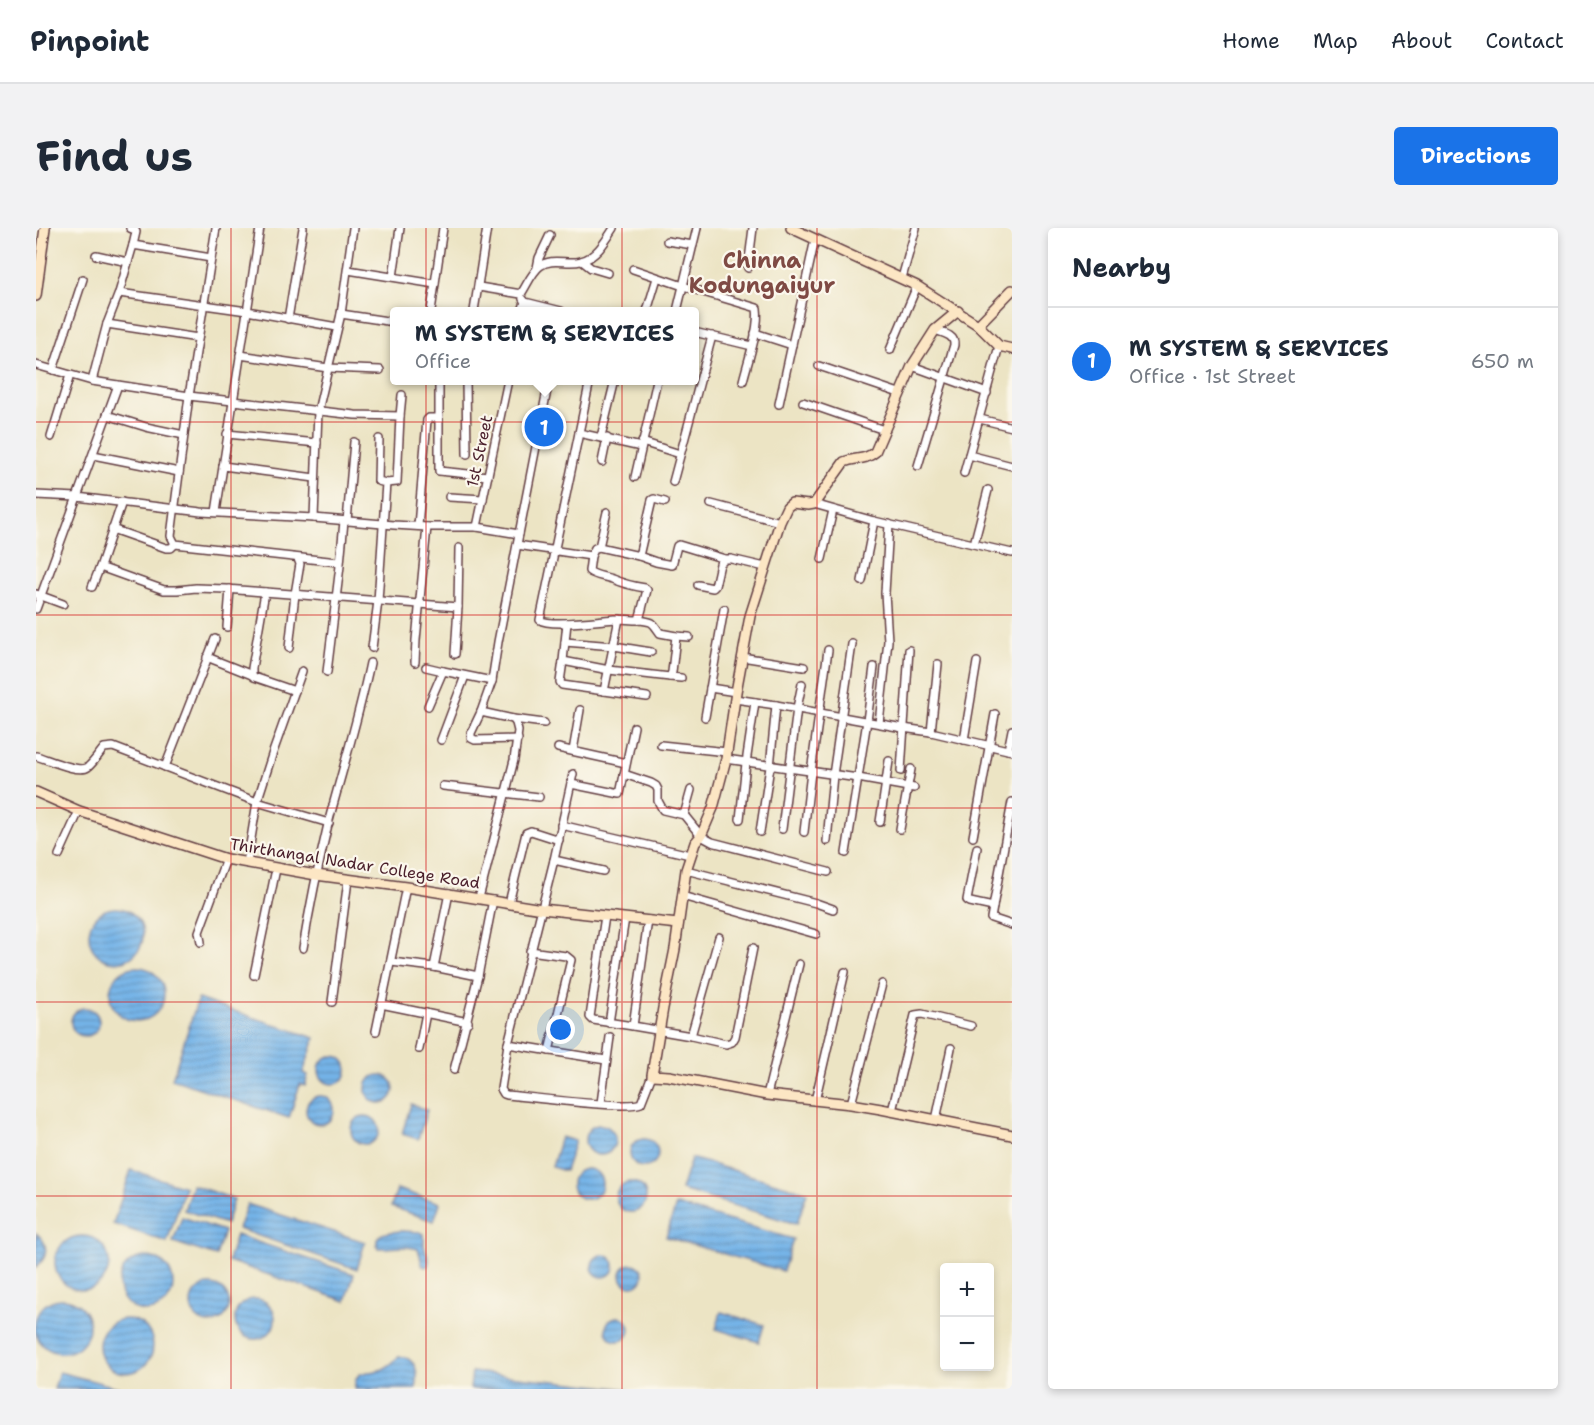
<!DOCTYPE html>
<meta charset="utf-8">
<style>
:root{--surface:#fff;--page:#f2f2f3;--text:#1f2937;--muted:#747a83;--line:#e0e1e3;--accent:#1a73e8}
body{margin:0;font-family:"Shantell Sans",sans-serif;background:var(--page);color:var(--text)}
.controls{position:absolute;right:18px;bottom:18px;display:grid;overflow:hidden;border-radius:6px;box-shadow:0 3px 9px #0003}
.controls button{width:54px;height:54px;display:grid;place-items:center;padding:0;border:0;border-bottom:2px solid var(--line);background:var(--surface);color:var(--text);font:30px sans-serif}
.you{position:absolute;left:525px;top:802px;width:21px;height:21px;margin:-15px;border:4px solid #fff;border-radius:50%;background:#1a73e8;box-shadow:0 0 0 9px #1a73e833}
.badge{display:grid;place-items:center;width:39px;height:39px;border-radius:50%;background:var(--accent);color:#fff;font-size:20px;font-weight:700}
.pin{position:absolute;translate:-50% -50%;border:3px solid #fff;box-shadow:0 2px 6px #0006}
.popup{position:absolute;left:354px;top:79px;width:309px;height:78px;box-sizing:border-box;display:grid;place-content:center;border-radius:6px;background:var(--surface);filter:drop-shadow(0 2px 4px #0005);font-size:20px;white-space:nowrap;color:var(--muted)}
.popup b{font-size:22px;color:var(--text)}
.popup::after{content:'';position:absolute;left:50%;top:100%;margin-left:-12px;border:12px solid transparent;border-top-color:var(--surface)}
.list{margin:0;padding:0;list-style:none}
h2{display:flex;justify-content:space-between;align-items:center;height:78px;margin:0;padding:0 24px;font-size:26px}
h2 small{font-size:20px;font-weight:400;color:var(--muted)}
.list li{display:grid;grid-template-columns:39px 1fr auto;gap:18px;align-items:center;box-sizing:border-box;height:108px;padding:0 24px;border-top:2px solid var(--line)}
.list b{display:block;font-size:22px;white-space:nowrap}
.list p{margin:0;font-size:20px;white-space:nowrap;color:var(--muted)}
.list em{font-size:20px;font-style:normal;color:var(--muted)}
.map{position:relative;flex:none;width:976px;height:1161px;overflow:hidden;border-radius:6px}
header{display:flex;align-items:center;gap:36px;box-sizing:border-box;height:84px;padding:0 30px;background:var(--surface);border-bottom:2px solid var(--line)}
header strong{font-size:28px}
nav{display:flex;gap:33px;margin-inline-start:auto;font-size:21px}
.intro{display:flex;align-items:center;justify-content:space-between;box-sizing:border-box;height:144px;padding:0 36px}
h1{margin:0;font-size:42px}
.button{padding:15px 27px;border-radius:6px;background:var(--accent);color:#fff;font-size:21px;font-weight:700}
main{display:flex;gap:36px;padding:0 36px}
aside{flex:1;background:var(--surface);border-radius:6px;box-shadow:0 3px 9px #0003}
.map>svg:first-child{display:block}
.water{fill:url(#water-rules);stroke:#606a8a;stroke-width:1.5}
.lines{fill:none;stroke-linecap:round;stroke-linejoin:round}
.street-casing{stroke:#623d42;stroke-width:10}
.secondary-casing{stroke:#623d42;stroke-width:12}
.street{stroke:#fff;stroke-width:7}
.secondary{stroke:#fce6c4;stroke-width:9}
.grid{fill:none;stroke:#d62828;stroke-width:1.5;stroke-opacity:0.55}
.labels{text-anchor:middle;stroke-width:4.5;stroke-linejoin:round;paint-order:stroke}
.street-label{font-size:16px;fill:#4a1f2b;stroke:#fbf7ec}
.district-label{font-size:22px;font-weight:bold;fill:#7f4a44;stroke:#fbf7ec}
</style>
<header>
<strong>Pinpoint</strong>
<nav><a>Home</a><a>Map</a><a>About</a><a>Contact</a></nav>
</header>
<div class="intro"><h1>Find us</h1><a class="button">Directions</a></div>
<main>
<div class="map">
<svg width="976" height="1161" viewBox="0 0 976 1161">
<defs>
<pattern id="water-rules" width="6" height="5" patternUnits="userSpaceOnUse" patternTransform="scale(1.5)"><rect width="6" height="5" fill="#75b4e8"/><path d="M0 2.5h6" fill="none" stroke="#6292bc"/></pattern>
</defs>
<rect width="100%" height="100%" fill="#fbf7ec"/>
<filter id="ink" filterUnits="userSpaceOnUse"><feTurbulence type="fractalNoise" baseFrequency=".0167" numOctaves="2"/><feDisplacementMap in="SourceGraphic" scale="12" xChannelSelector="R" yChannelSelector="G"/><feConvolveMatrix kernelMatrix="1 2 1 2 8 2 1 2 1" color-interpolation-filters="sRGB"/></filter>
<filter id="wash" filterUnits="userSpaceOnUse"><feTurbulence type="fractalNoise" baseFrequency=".008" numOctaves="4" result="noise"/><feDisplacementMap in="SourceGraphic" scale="24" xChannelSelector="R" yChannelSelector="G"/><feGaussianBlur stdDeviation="1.35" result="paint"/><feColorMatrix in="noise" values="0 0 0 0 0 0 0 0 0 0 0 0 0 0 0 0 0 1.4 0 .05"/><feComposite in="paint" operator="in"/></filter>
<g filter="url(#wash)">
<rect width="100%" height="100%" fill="#ece4c4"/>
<g class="water">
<circle cx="80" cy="707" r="27"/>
<circle cx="101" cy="766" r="27"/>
<path d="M162,771L279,810L267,845L272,847L269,858L264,856L253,890L136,851Z"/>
<circle cx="49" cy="794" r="14"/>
<circle cx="297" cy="842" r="14"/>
<circle cx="344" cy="861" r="14"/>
<circle cx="284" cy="882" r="14"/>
<path d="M375,876L391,882L382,911L366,906Z"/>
<circle cx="329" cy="902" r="14"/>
<circle cx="564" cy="912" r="15"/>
<path d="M525,909L539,913L529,943L516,939Z"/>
<circle cx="608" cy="925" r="14"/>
<path d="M655,930L771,964L761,996L645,962Z"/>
<circle cx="551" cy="956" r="15"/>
<path d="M95,942L149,959L131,1014L77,996Z"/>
<circle cx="595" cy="969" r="15"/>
<path d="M156,957L198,971L190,996L148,982Z"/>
<path d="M361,961L404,975L398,993L355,979Z"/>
<path d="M211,976L329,1014L321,1041L202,1001Z"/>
<path d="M640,977L757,1011L747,1043L630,1009Z"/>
<path d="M146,989L188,1003L180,1028L137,1014Z"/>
<path d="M365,1003L384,1004L388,1006V1018L393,1032L392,1038L389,1039L386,1037L384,1027L382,1021C367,1016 356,1021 342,1020C336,1003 353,1005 365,1003Z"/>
<path d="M0,1005C13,1015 13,1029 0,1039Z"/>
<path d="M200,1007L318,1046L310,1073L192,1033Z"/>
<circle cx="46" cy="1035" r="27"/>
<circle cx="567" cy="1038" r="11"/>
<circle cx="110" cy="1056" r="27"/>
<circle cx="596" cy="1047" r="11"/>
<circle cx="174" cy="1076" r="19"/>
<circle cx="219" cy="1091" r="20"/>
<circle cx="26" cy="1098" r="27"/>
<path d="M685,1084L728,1097L723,1114L680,1101Z"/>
<circle cx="582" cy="1101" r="12"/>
<circle cx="90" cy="1118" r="27"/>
<path d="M363,1128C381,1130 383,1146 380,1161H319C317,1139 334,1147 347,1141C353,1138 359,1133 363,1128Z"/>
<path d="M23,1144L88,1161H18Z"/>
<path d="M436,1144L592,1161H434Z"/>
</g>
</g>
<g filter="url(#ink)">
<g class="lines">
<g class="street-casing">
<g id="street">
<path d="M94,0L99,2L100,4L97,17"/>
<path d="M180,0L153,168L135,308L139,316L302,334L304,338L291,444"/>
<path d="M631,13L657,17"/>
<path d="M60,27L92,34"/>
<path d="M546,33L555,40L572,45"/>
<path d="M501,40L503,30L514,7"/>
<path d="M712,40L717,0"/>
<path d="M597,41L647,58L721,80C724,100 712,132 707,153"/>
<path d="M312,42L399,56"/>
<path d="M357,49L364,0"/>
<path d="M866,50L880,0"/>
<path d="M443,59L485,66"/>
<path d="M83,65L211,83L301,99"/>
<path d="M485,66C491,57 496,44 504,38C516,29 532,37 545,33C560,30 571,11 578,0"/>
<path d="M489,74L525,83"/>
<path d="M395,83L407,0"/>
<path d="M438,83L451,0"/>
<path d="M486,83L489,74L487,71"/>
<path d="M611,83L621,50"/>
<path d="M641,83L661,0"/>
<path d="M305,86L358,94"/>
<path d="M252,91L267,0"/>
<path d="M71,96L162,110"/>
<path d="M658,104L716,118"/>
<path d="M719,105L756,117"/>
<path d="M854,122L881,58"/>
<path d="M204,127L292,140L344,142"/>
<path d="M0,137L56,153L153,168L319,187L364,188L361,254L350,255"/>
<path d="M783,138L863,165"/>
<path d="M876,138L951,165"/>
<path d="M17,142L47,51"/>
<path d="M403,152V243L452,248"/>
<path d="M430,152L431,226"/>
<path d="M554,152L504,392C514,399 564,392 579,391C587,391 595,392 603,392L611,362L609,360C596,358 588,356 576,351C568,348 559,348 553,343L555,328L559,320L563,319L603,328L616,272L618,271L629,274"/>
<path d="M56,153L71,96L83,65L97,17L175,30"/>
<path d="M767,174L848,202"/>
<path d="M743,176L779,11"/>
<path d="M71,187L110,199L148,207"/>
<path d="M364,188L366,167"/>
<path d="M944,191L976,199"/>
<path d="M543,205L605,219"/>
<path d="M191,206L281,215"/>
<path d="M15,209L34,147"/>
<path d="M565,209L579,152"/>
<path d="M606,214L644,226"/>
<path d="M57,227L143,244"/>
<path d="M933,227L976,238"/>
<path d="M566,234L571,210"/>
<path d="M187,238L279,250"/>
<path d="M882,238L918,117C919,107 907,105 899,102"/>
<path d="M928,245L963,118"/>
<path d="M599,249L621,152"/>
<path d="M637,254L676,108"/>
<path d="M0,267L41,269L165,284L278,290L358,297L391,299H441L483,306"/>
<path d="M413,269L447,271"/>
<path d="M86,274L64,339L128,362H141L160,360L190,361L422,379"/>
<path d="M675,276L744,294"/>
<path d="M778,276L838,293L976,325"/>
<path d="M180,284L224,0"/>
<path d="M278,290L282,183L305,86L317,0"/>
<path d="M311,293L318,214"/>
<path d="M382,298L391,192L393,190H403"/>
<path d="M441,299L472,152"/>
<path d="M76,301L130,320H135L139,316"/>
<path d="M938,316L952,262"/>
<path d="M481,317L555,328"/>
<path d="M563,319L571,284"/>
<path d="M603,328L620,334L636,337L641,318L643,317L689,331"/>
<path d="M786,331L797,282"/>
<path d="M304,336L308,293"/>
<path d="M826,353L838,293"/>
<path d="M662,357L677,360L679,358L684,336L689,331H695L729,339"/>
<path d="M56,359L64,339"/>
<path d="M229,364L216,440V447L218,449L259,463"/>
<path d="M0,366L27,376"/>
<path d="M0,381L82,157"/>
<path d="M531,395L527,433L573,442L634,449L636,444L640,408L624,405C616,393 617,394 603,392"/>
<path d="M191,399L194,361"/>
<path d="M640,408L653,409"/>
<path d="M529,414L578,418L615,424"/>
<path d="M253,420L259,366L264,336L262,331"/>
<path d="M336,420L342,373L350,255L342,253L343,211"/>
<path d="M419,426L422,379L423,320"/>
<path d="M171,429L216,447"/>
<path d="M706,429L768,439"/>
<path d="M527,433L524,454L526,457L611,469"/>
<path d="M379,434L380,412L391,299"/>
<path d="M390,439L407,443"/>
<path d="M634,449L645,450"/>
<path d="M674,460L700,464"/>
<path d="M568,463L583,391"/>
<path d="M699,471L740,477L867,500L895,504L976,523"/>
<path d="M392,478L407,443L456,453"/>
<path d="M445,484L435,505V510L439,512L482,511"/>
<path d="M669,489L688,381"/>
<path d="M477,491L508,495"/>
<path d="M843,495L852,413L849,365L853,296"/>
<path d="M895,504L902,436"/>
<path d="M405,512L429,448"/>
<path d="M928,512L941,434"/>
<path d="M625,517L691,524"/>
<path d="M522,520L590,535"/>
<path d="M972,522L976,502"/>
<path d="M537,523L544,482"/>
<path d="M0,528C11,531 43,546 52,539C58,534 63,526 68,520L77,519L221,574L293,595"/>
<path d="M690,531L822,550L878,560"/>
<path d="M129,539L179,411"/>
<path d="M865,543L873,422"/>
<path d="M537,546L518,632L472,816L465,861L468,866L471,867C494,869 590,882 605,875L616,847"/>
<path d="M588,546L615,555L620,558L622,562V573L627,582L648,587L665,608L676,614L792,644"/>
<path d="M535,556L584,566L598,499"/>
<path d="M407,558L503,569"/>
<path d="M976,574L955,690L976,697"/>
<path d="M648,587L655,562"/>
<path d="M704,591L710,535L719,474"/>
<path d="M844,594L853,533"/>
<path d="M525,597L654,627"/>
<path d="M746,601L761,480L766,456"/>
<path d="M864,601L875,541"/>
<path d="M724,604L734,539L740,477"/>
<path d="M768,604L775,544L792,422"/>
<path d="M937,609L959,486"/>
<path d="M791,613L797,547L816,416"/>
<path d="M941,620L931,672L934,674L957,679"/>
<path d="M810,625L831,493L838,439"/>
<path d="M23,627L43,583"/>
<path d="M518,632L567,643"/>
<path d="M211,635L221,574L236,527L266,443"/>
<path d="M650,642L780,675L797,681"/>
<path d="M646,668L780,706"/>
<path d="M443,670L478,532L482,503L480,495L477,491L445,484L456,453L462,414L513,152"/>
<path d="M473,675L490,605L495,603L523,612"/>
<path d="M569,688L554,789L557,792L597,798"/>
<path d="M612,692L597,798L655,808L690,816L696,814L699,809L717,720"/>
<path d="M165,714L163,704L190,631"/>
<path d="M267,720C274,677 283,634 293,592C307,540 323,488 334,435"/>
<path d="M494,723L530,728L535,732L513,823"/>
<path d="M355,734L398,739L442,748"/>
<path d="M398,739L413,665"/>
<path d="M218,747L240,641"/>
<path d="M296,774L312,652"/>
<path d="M345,776L432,794"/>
<path d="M573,795L589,690"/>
<path d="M340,803L370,659"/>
<path d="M655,808L683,709"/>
<path d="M472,816L570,832"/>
<path d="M383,821L390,785"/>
<path d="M418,842L442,748L457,672"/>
<path d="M731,867L763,736"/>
<path d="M779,873L809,744"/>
<path d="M565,875L574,809"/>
<path d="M815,876L846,756"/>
<path d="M856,883L879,787L886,786L935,798"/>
<path d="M900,892L915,820"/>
</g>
</g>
<g class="secondary-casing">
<g id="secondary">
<path d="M755,0L881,58L942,97L963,118L976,121"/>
<path d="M0,68L9,0"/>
<path d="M922,83L899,102L876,138L839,224C828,233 820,229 808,234L778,276L772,277L756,275L751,279L744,294L714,388L700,464L690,531L677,580L665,608L659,615L650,642L639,721L627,780L616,847L633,848L731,867L815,876L845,881L976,907"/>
<path d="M942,97L976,62"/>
<path d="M0,564L43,583L190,631L280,647L370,659L506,681L642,696"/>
</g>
</g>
<use href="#street" class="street"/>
<use href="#secondary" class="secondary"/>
</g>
</g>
<path class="grid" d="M195,0V1161M390,0V1161M586,0V1161M781,0V1161M0,194H976M0,387H976M0,580H976M0,774H976M0,968H976"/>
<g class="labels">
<g class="street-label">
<text transform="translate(443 223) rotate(-78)" y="6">1st Street</text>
<text transform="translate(319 635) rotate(9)" y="6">Thirthangal Nadar College Road</text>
</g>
<g class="district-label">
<text x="726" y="40">Chinna<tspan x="726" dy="25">Kodungaiyur</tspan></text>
</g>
</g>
</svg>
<div class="controls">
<button>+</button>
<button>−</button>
</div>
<div class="you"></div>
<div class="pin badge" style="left:508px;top:199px">1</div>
<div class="popup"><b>M SYSTEM &amp; SERVICES</b>Office</div>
</div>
<aside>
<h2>Nearby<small></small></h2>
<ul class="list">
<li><span class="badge">1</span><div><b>M SYSTEM &amp; SERVICES</b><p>Office · 1st Street</p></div><em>650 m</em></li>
</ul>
</aside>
</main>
